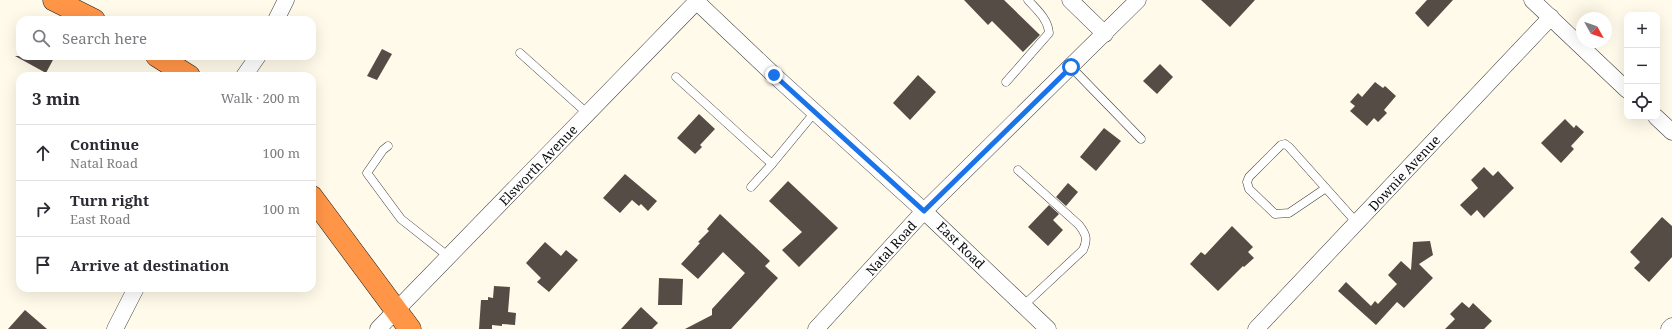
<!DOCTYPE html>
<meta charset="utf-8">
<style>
:root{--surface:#fff;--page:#f2f2f3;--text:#2b2b33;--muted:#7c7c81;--line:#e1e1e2}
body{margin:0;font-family:"Noto Serif",serif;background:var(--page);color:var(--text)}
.controls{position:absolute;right:12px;top:12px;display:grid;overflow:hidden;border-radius:8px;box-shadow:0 4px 16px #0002}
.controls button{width:36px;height:36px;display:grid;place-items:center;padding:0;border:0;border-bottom:1px solid var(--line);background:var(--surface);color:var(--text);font:20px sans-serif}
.compass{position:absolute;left:1576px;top:12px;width:36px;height:36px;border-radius:50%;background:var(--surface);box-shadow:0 4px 16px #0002;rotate:130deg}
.stop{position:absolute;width:12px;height:12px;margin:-9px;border:3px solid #1a73e8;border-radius:50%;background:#fff}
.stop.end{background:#1a73e8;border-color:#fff;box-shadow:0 1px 4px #0008}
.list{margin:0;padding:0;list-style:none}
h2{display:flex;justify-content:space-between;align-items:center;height:52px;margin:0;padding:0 16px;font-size:17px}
h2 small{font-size:13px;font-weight:400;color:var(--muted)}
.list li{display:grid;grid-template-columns:26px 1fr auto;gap:12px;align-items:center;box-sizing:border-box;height:56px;padding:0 16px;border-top:1px solid var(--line)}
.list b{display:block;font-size:15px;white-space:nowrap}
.list p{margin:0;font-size:13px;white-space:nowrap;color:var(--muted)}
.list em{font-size:13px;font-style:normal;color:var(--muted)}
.icon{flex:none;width:22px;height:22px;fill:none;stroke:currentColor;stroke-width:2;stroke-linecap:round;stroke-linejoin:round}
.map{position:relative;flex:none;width:1672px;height:329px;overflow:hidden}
.search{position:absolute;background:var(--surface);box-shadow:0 4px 16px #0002;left:16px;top:16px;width:300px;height:44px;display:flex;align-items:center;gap:10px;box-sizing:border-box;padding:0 14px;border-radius:12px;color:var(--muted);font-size:15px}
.panel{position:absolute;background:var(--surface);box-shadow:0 4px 16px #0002;left:16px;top:72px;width:300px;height:220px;border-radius:12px}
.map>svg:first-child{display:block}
.building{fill:#554c46}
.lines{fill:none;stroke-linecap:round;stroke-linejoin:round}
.lane-casing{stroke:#3e3e3e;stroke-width:9}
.street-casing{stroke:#3e3e3e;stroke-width:17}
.highway-casing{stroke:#1c1c1c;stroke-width:23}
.lane{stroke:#fff;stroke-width:8}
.street{stroke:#fff;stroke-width:16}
.highway{stroke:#ff9547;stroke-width:22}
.route{stroke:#1a73e8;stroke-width:5}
.labels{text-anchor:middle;stroke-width:4;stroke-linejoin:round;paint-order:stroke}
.street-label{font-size:13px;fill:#0b0b0b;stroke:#fff}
</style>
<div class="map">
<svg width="1672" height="329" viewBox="0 0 1672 329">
<rect width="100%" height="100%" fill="#fffae9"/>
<g class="building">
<path d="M964,0H1004L1040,35L1023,52L992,21L988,25Z"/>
<path d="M1201,0H1255L1230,27Z"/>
<path d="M1427,0H1453L1428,27L1415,13Z"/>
<path d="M382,49L392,54L377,80L367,76Z"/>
<path d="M15,56H55L46,73Z"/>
<path d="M1160,64L1173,77L1157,94L1143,81Z"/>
<path d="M918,75L936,92L910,120L893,103Z"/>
<path d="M1375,82L1383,88L1385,86L1396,96L1384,110L1387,113L1378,122L1374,118L1367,126L1350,111L1355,106L1350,102L1358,93L1362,97Z"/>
<path d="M699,114L715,129L700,145L702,147L695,154L677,138Z"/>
<path d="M1565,119L1574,128L1576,125L1584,132L1571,146L1574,149L1561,163L1541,143Z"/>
<path d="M1104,128L1121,141L1096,171L1080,157Z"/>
<path d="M1484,167L1493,176L1498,171L1514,188L1484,218L1477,210L1471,216L1460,205L1478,188L1471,180Z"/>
<path d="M625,174L657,201L648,211L641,204L639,206L632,200L620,213L603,198Z"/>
<path d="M788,181L838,228L799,267L782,250L802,232L769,201Z"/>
<path d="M1068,183L1078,192L1066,206L1056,197Z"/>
<path d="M1049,205L1059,214L1053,220L1063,230L1048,246L1028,227Z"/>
<path d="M720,214L770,261L765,266L778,278L731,329H685L712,315V309L745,273L723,252L698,279L681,264L700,243L698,242L709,231L707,229Z"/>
<path d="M1662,217L1672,226V257L1649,282L1634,268L1640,262L1630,252Z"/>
<path d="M1232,226L1253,247L1248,252L1254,258L1244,267L1243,266L1218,291L1190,264L1201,252L1205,255Z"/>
<path d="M1430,241L1433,255L1419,264L1433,278L1404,308L1397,302L1376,325L1338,291L1346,282L1371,306L1375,301L1378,304L1397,284L1388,275L1401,261L1411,270L1413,242Z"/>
<path d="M545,242L561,256L566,250L578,260L549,292L537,282L541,278L526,263Z"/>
<path d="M659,278L683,279L682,305H658Z"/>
<path d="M494,286L510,287L508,312L516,313L515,325L502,324V326L492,325V329H479L481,300H488V297L493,298Z"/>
<path d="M1462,302L1469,308L1473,303L1492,321L1484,329H1445L1455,319L1450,314Z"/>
<path d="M641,307L658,323L652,329H621Z"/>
<path d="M25,310L47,329H8Z"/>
</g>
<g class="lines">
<g class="lane-casing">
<g id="lane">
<path d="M520,53L588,114"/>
<path d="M1071,67L1141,139"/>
<path d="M676,77L772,164"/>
<path d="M1006,82L1049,33C1048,19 1037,10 1028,0"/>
<path d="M388,146L383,150L367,173L401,219L449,257"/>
<path d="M1018,170L1079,225C1086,234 1088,239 1083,250L1024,305"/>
<path d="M751,187L772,164L815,112"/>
<path d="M1326,188L1289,213L1275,214L1249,189L1247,182L1249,177L1281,145L1285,144L1289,147L1357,223"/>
</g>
</g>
<g class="street-casing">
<g id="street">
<path d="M695,0L774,75L924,211L1048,329"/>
<path d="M1070,0L1105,34"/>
<path d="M1532,0L1627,90"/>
<path d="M276,20L286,0"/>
<path d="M244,76L258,56"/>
<path d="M1656,117L1672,132"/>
<path d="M115,329L136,288"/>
<path d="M378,329L697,1"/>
<path d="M816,329L924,211L1138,0"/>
<path d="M1256,329L1551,17"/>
<path d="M1669,329L1672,326"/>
</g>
</g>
<g class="highway-casing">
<g id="highway">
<path d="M54,0L94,20"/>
<path d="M157,56L189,76"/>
<path d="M312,197L410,329"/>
</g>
</g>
<use href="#lane" class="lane"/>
<use href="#street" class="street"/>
<use href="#highway" class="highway"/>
</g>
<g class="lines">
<path class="route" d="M774,75L924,211L1071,67"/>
</g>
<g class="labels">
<g class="street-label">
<text transform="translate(538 165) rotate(-46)" y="5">Elsworth Avenue</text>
<text transform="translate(1404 173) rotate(-47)" y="5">Downie Avenue</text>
<text transform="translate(961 245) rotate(44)" y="5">East Road</text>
<text transform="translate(891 248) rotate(-48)" y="5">Natal Road</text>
</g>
</g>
</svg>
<div class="controls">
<button>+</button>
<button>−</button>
<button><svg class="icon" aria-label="locate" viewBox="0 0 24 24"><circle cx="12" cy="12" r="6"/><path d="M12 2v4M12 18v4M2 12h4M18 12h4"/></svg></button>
</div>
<svg class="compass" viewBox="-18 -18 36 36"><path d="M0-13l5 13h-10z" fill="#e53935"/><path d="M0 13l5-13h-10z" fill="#7c7c81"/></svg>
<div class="stop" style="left:1071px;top:67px"></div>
<div class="stop end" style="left:774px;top:75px"></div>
<div class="search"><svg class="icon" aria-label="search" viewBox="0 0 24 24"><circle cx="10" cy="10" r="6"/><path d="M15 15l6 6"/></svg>Search here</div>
<section class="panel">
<h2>3 min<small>Walk · 200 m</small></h2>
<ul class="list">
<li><svg class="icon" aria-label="ahead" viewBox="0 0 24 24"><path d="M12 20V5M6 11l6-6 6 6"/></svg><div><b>Continue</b><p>Natal Road</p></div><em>100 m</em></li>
<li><svg class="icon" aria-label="right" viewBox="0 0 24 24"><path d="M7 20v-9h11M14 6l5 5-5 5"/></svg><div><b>Turn right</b><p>East Road</p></div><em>100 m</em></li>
<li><svg class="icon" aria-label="arrive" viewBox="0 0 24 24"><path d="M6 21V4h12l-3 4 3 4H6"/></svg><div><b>Arrive at destination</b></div></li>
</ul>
</section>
</div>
